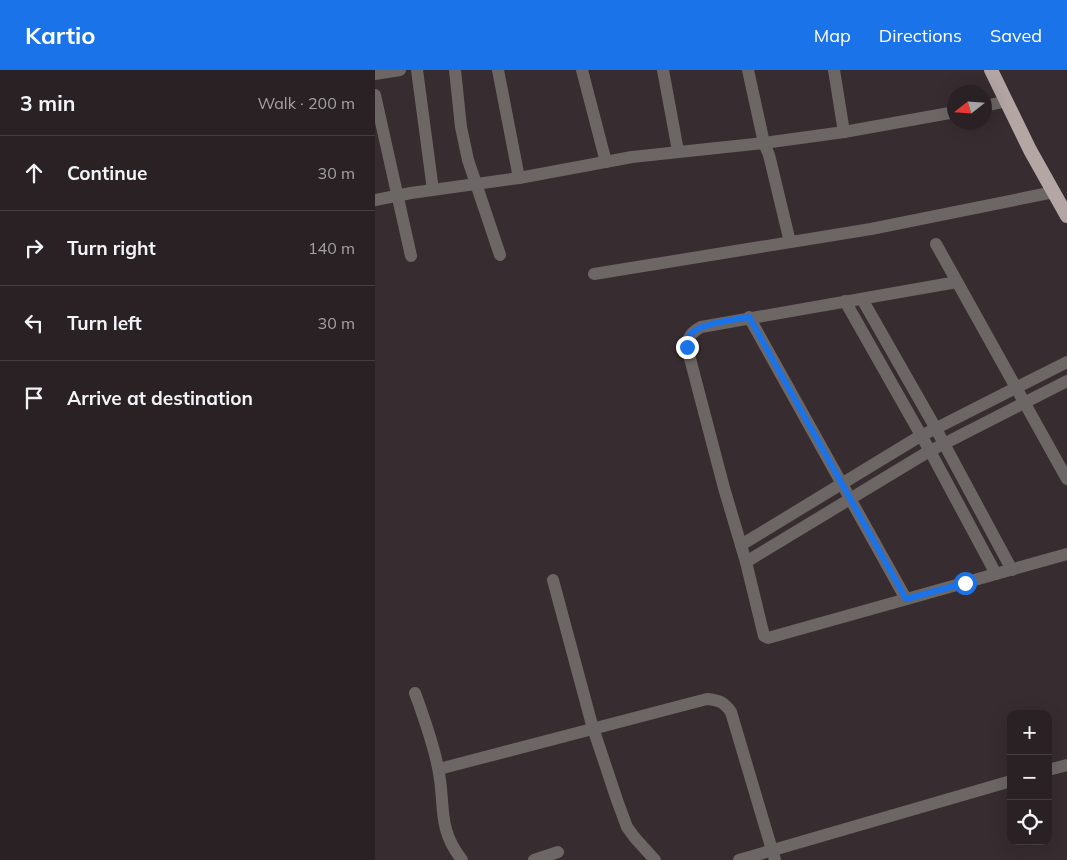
<!DOCTYPE html>
<meta charset="utf-8">
<style>
:root{--surface:#292123;--page:#352e30;--text:#f1f3f6;--muted:#a5a3a6;--line:#453e41;--accent:#1a73e8}
body{margin:0;font-family:Mulish,sans-serif;background:var(--page);color:var(--text)}
.controls{position:absolute;right:15px;bottom:15px;display:grid;overflow:hidden;border-radius:10px;box-shadow:0 5px 20px #0002}
.controls button{width:45px;height:45px;display:grid;place-items:center;padding:0;border:0;border-bottom:1px solid var(--line);background:var(--surface);color:var(--text);font:25px sans-serif}
.compass{position:absolute;left:572px;top:15px;width:45px;height:45px;border-radius:50%;background:var(--surface);box-shadow:0 5px 20px #0002;rotate:253deg}
.stop{position:absolute;width:15px;height:15px;margin:-11px;border:4px solid #1a73e8;border-radius:50%;background:#fff}
.stop.end{background:#1a73e8;border-color:#fff;box-shadow:0 1px 5px #0008}
.list{margin:0;padding:0;list-style:none}
h2{display:flex;justify-content:space-between;align-items:center;height:65px;margin:0;padding:0 20px;font-size:21px}
h2 small{font-size:16px;font-weight:400;color:var(--muted)}
.list li{display:grid;grid-template-columns:32px 1fr auto;gap:15px;align-items:center;box-sizing:border-box;height:75px;padding:0 20px;border-top:1px solid var(--line)}
.list b{display:block;font-size:19px;white-space:nowrap}
.list em{font-size:16px;font-style:normal;color:var(--muted)}
.icon{flex:none;width:28px;height:28px;fill:none;stroke:currentColor;stroke-width:2;stroke-linecap:round;stroke-linejoin:round}
.map{position:relative;flex:none;width:692px;height:790px;overflow:hidden}
header{display:flex;align-items:center;gap:30px;box-sizing:border-box;height:70px;padding:0 25px;background:var(--accent);color:#fff}
header strong{font-size:24px}
nav{display:flex;gap:28px;margin-inline-start:auto;font-size:18px}
main{display:flex}
aside{flex:1;background:var(--surface)}
.map>svg:first-child{display:block}
.lines{fill:none;stroke-linecap:round;stroke-linejoin:round}
.minor{stroke:#6c6665;stroke-width:12}
.trunk{stroke:#b4a6a4;stroke-width:14}
.route{stroke:#1a73e8;stroke-width:6}
</style>
<header>
<strong>Kartio</strong>
<nav><a>Map</a><a>Directions</a><a>Saved</a></nav>
</header>
<main>
<aside>
<h2>3 min<small>Walk · 200 m</small></h2>
<ul class="list">
<li><svg class="icon" aria-label="ahead" viewBox="0 0 24 24"><path d="M12 20V5M6 11l6-6 6 6"/></svg><div><b>Continue</b></div><em>30 m</em></li>
<li><svg class="icon" aria-label="right" viewBox="0 0 24 24"><path d="M7 20v-9h11M14 6l5 5-5 5"/></svg><div><b>Turn right</b></div><em>140 m</em></li>
<li><svg class="icon" aria-label="left" viewBox="0 0 24 24"><path d="M17 20v-9H6M10 6l-5 5 5 5"/></svg><div><b>Turn left</b></div><em>30 m</em></li>
<li><svg class="icon" aria-label="arrive" viewBox="0 0 24 24"><path d="M6 21V4h12l-3 4 3 4H6"/></svg><div><b>Arrive at destination</b></div></li>
</ul>
</aside>
<div class="map">
<svg width="692" height="790" viewBox="0 0 692 790">
<rect width="100%" height="100%" fill="#372c2f"/>
<g class="lines">
<g class="minor">
<path d="M42,0L58,120"/>
<path d="M80,0L86,57L93,90L125,185"/>
<path d="M123,0L144,108"/>
<path d="M207,0L231,92"/>
<path d="M288,0L303,81"/>
<path d="M373,0L389,73L394,85L415,172"/>
<path d="M459,0L469,62"/>
<path d="M0,4L25,0"/>
<path d="M0,25L36,186"/>
<path d="M610,36L632,31"/>
<path d="M0,130L36,123L144,108L257,87L389,73L469,62L580,42"/>
<path d="M561,174L692,409"/>
<path d="M219,204L496,159L679,122"/>
<path d="M582,212L326,257C317,262 313,266 312,277L349,418L371,492L389,566L393,568L692,484"/>
<path d="M487,229L560,357L637,500"/>
<path d="M470,231L555,381L621,504"/>
<path d="M374,247L531,529"/>
<path d="M366,475L542,368L692,292"/>
<path d="M371,492L551,383L692,311"/>
<path d="M178,510L217,655L242,730L252,757L260,768L280,790"/>
<path d="M40,623C49,648 58,672 63,698C71,734 61,757 87,790"/>
<path d="M64,699L332,629C344,630 349,632 356,642L400,790"/>
<path d="M673,700L692,695"/>
<path d="M159,790L183,782"/>
<path d="M364,790L636,711"/>
</g>
<path class="trunk" d="M616,0L655,80L692,146"/>
</g>
<g class="lines">
<path class="route" d="M312,277C312,273 312,269 314,266C323,253 359,250 374,247L531,529L590,513"/>
</g>
</svg>
<div class="controls">
<button>+</button>
<button>−</button>
<button><svg class="icon" aria-label="locate" viewBox="0 0 24 24"><circle cx="12" cy="12" r="6"/><path d="M12 2v4M12 18v4M2 12h4M18 12h4"/></svg></button>
</div>
<svg class="compass" viewBox="-18 -18 36 36"><path d="M0-13l5 13h-10z" fill="#e53935"/><path d="M0 13l5-13h-10z" fill="#a5a3a6"/></svg>
<div class="stop" style="left:590px;top:513px"></div>
<div class="stop end" style="left:312px;top:277px"></div>
</div>
</main>
